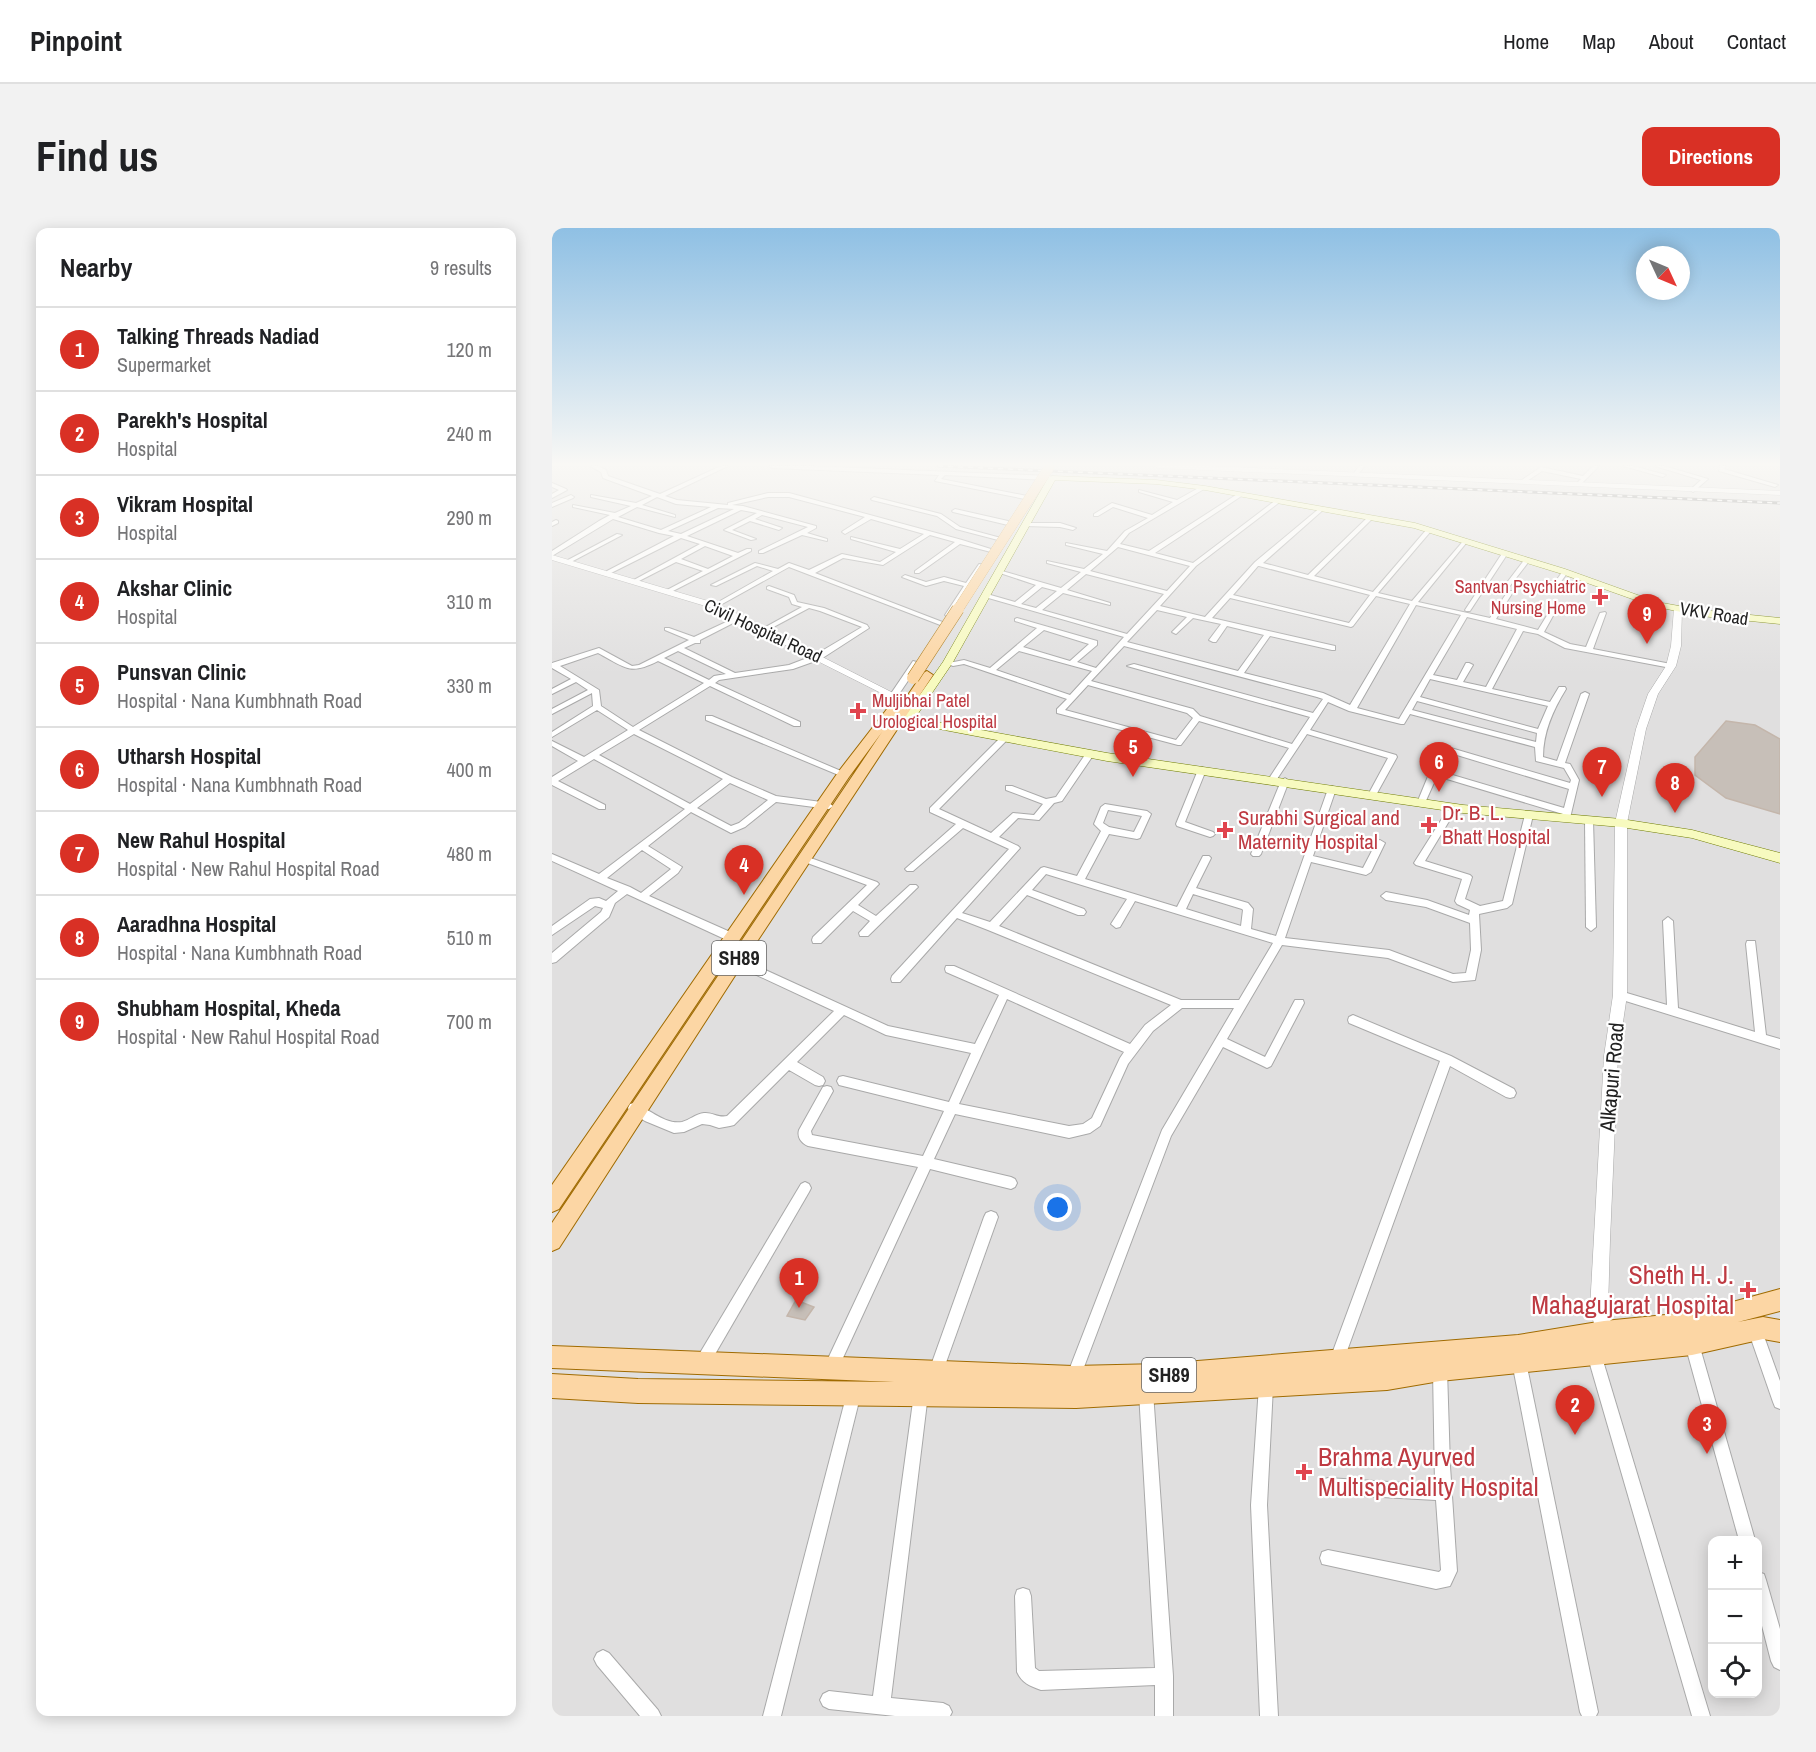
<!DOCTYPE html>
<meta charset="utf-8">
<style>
:root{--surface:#fff;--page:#f2f2f2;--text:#202124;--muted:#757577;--line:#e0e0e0;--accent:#d93025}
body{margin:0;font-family:"Archivo Narrow",sans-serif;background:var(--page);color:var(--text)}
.controls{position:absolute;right:18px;bottom:18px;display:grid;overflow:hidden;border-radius:12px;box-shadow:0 3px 15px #0003}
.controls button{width:54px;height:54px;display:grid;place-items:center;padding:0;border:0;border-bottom:2px solid var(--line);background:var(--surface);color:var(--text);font:30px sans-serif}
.compass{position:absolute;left:1084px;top:18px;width:54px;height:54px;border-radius:50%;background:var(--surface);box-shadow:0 3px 15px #0003;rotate:134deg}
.you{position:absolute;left:506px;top:980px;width:21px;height:21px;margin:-15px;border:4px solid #fff;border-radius:50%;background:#1a73e8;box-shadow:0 0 0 9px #1a73e833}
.badge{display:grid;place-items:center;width:39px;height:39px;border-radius:50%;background:var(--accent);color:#fff;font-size:20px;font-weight:700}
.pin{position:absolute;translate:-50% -50px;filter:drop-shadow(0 2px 3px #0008)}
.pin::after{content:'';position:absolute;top:32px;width:21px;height:18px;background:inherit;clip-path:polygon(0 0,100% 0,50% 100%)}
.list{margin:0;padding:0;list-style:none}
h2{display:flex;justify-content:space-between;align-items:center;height:78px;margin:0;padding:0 24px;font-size:26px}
h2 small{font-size:20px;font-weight:400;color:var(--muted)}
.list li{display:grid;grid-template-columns:39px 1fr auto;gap:18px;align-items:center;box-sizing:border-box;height:84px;padding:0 24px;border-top:2px solid var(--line)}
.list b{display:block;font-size:22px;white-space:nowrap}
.list p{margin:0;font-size:20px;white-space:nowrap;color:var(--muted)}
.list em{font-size:20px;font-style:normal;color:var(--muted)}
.icon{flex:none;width:33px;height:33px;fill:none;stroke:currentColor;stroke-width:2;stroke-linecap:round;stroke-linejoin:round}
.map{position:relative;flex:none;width:1228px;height:1488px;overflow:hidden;border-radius:12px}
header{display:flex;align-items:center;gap:36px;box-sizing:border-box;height:84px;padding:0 30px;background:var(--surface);border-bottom:2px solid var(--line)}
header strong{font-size:28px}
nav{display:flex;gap:33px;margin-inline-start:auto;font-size:21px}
.intro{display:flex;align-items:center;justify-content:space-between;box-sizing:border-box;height:144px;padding:0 36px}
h1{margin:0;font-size:42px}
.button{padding:15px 27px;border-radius:12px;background:var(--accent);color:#fff;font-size:21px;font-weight:700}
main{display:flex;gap:36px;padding:0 36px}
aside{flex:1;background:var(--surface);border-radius:12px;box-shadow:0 3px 15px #0003}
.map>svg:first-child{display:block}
.residential{fill:#e0dfdf;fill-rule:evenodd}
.building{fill:#c7bfb8;stroke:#c4b6ab;stroke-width:1.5}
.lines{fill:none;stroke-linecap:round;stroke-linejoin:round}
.minor-casing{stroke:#a9a9a9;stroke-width:2}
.tertiary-casing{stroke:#a9a9a9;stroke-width:1}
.secondary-casing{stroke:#707d05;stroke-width:1}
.primary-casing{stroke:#a06b00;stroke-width:2}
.minor{fill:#fff;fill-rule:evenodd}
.tertiary{fill:#fff;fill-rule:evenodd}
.secondary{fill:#f7fabf;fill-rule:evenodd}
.primary{fill:#fcd6a4;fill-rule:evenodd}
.rail-casing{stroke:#707070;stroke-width:3}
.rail{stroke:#fff;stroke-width:1.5;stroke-dasharray:5;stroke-linecap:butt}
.primary-bridge-far1-casing{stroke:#a06b00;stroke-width:10;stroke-linecap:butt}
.primary-bridge-casing{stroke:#a06b00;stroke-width:13;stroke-linecap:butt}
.primary-bridge-far1{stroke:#fcd6a4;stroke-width:10}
.primary-bridge{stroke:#fcd6a4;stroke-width:12}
.health-dot{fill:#e0444e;stroke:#fff;stroke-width:2}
.labels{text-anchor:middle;stroke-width:4.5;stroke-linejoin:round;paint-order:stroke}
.far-health-label{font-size:18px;fill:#be3a42;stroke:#fff;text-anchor:end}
.far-street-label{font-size:18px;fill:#222;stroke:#fff}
.shield{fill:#fff;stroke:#646464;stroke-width:1.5}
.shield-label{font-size:20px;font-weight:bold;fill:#222}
.health-label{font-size:21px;fill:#be3a42;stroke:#fff;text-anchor:start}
.street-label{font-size:21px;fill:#222;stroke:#fff}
.near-health-label{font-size:26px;fill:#be3a42;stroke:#fff;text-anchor:end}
</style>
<header>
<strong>Pinpoint</strong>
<nav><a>Home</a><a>Map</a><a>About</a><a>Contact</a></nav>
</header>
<div class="intro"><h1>Find us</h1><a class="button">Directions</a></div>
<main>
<aside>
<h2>Nearby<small>9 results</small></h2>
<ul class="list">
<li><span class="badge">1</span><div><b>Talking Threads Nadiad</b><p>Supermarket</p></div><em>120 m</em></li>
<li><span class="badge">2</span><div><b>Parekh's Hospital</b><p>Hospital</p></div><em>240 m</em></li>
<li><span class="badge">3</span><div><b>Vikram Hospital</b><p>Hospital</p></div><em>290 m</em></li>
<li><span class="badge">4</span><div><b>Akshar Clinic</b><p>Hospital</p></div><em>310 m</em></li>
<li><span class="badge">5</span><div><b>Punsvan Clinic</b><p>Hospital · Nana Kumbhnath Road</p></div><em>330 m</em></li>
<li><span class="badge">6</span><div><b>Utharsh Hospital</b><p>Hospital · Nana Kumbhnath Road</p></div><em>400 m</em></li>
<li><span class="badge">7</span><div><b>New Rahul Hospital</b><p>Hospital · New Rahul Hospital Road</p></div><em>480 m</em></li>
<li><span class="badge">8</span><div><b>Aaradhna Hospital</b><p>Hospital · Nana Kumbhnath Road</p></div><em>510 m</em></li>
<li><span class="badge">9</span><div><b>Shubham Hospital, Kheda</b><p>Hospital · New Rahul Hospital Road</p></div><em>700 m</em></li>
</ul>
</aside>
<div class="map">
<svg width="1228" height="1488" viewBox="0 0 1228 1488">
<rect width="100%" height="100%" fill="#f2efe9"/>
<path class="residential" d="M0,238H1228V1488H0ZM1160,1312H1206V1466H1160Z"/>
<g class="building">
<path d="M1174,493L1203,497L1228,511V586L1174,570L1143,547V529Z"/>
<path d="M244,1072L262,1079L253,1092L235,1088Z"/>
</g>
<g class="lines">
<g class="minor-casing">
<g id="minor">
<path d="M38,238H46L54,242L56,248L108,266L169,238H176L113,268L125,272L176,277V275L216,265H237L410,312L442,322L439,324L408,316L367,345H363V343L403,314L378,307L331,337L291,330L263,345L393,395V397L391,398L237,339L163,380L161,379V377L221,343L205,338L164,358L159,357L203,335L226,341L237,335L257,342L290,326L328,334L344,324L299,311V309L348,321L372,306L319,291L293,306L290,304L291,303L313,289L237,269H216L180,277L191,278L264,298V300L255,305L275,311V313L250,307L211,325H207V323L256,299L210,287L203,291L230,300L227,302L198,293L180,302L204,311L199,312L172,302L205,285L189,282L135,308L186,325L195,321H199V323L117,365L114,363L115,362L151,343L124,334L85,354L80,353L148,316L129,310L59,345H55V343L122,308L107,305L61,291L0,328V323L47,293L58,287L21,279V277L63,285L79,278L39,269V267L84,275L100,268L51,250L49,244ZM105,269L124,276L159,279L109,302L66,289L85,279L123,289V287L90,277ZM166,280L182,281L129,306L116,303ZM153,318L181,328L156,341L129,331Z"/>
<path d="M217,238H259L498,248L501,250L498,252L393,247L389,251L475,268L476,269L473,271L383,253L387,247L220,240Z"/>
<path d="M807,238H813L804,248H800Z"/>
<path d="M1041,238H1047L1028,257L1025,255L1029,251L990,243L972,255L967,254L989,239L1031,248Z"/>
<path d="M1071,238H1081L1114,247L1111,249Z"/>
<path d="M1103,238H1112L1156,251L1141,264L1138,262L1149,252Z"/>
<path d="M1168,238H1174L1172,241L1226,257L1223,259L1167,243Z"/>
<path d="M0,255L14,261L15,262L0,270V266L7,262L0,259Z"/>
<path d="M650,258L653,260L652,261L577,305L568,316L597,323L687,265H691V267L603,325L641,335L724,272L729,273L644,338L608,378L653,389L703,334L769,279L771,280V282L711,335L756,347L816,289H820V291L762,348L821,364L875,301H879V303L826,365L860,373L913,311L916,313L915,314L866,374L938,390L956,363H960L961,364L944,391L986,402L1002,376H1006L1007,377L992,404L1018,416L1034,419L1048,385L1053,384L1054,385L1041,421L1119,436L1123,438L1119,440L1013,420L986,406L971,403L940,461L998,474L1007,459H1013L1014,461C1001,482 991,504 991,529L1005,533L1029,466L1033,464L1037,466L1013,535L1018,536L1027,552L1018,590L1014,593L1010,590L1011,586L885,548L872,577H866L865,575L877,546L876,544C884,538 883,523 892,518L1018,555L1019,552L1012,540L984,533L983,519L858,486L852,496H849L797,483L776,474L758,502L844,527L845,529L824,567L820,570L816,567L836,530L755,506L723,554L720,555L716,552L737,520L647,493L629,517H626L505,485V481L515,471L412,436L401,438L392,434L396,432L402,434L412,432L438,440L485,400L463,393V391L465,390L545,413V417L525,434L544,440L572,409L433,369L432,368L435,366L463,374L484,357L445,344L450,343L509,360L529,344L495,335V333L532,341L551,326L514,317V315L555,323L573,303L596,290L561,279L546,288H542V286L560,275L600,287L621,274L587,264V262L625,272ZM566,319L638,338L615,363L538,343ZM706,338H707L818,367L797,395L681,367ZM534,346L612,366L575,406L490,382L511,365L558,377V375L515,362ZM490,359L505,363L484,380L469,376ZM824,368L858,376L798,477L771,465L692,445L718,408L780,422H783V418L660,390L678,370L799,399L801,398ZM864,377L909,387L847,491L805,480ZM605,382L635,389L620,404L624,406L641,390L669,396L657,412L661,414H664L675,398L712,407L686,443L575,414ZM915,389L965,401L934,459L911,454L921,437L917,435H914L905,452L881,447ZM492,402L537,416L518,433L471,419ZM572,418L765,469L771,471L761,485L582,436L575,438L758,489L740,516L648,488L641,481L539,453ZM467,423L540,443L518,467L444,442ZM878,451L996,478L986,501L868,469ZM536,457L635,485L641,490L624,512L513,482ZM865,473L985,505L984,514L860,482ZM895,524L1017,561L1012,580L887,543Z"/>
<path d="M19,267L22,269L21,270L0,279V275Z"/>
<path d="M322,269L389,286L408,299L449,310L446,312L404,301L385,288L320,272L319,271Z"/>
<path d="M403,281L456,293L459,295L456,297L401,284L400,283Z"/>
<path d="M4,292L6,293V295L0,298V294Z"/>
<path d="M474,295H508L524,300L521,302L508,299L472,298V296Z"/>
<path d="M65,306L70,307L19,334L14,333Z"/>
<path d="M951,324L956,325L918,383H914L913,382Z"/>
<path d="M973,331L978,332L954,363H950V361Z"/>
<path d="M427,336L432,337L398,388L396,389L393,387L412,358L392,353L374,358L350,349L353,347L374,354L392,349L414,355Z"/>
<path d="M1011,343L1016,344L1000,366H996L995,365Z"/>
<path d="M217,358L242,367L245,374L272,380L315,397L317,400L269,431L241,441L167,452L163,455L248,494V498H242L158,458L87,502L180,549L224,568L277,575L281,578L277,581L224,574L193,599L179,605L139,584L96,618L130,639L126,645L97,668L185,707L186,710L185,713H177L75,666L63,675L57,689L4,734L0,735V725L49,684L51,680L43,678L0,707V698L38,671L47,670L54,673L66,663L0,633V626L47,646L133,581L42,531L6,553L53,577V581H47L0,557V549L26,533L0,518V513L32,529L76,502L45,482L0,509V504L41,478L40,465L0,486V481L36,462L24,454L0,466V461L19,451L0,440V435L47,420L80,438L87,437L137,412L113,402V400H117L142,409L187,388L190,390L189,391L148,412V415H143L132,420L183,445L237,437L263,427L310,399L268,383L257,380L214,403H210V401L250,379L240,376L237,369L215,361V359ZM126,423L174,446L162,448L157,452L112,430ZM46,425C73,439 77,448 106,433L152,455L81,499L49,478L47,462L8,438ZM82,506L171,551L138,576L47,527ZM178,555L216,572L187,595L179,598L145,580ZM90,622L119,641L89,665L78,659L55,650Z"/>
<path d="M361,433L368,435L345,469H339L338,467Z"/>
<path d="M154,488H160L296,546L292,549L289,548L154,492Z"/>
<path d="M449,509H455L456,511L387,581L439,605L461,585L482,587L491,576L454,562V558H460L494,571L504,569L535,524H541L542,526L510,573L502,575L487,592L466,590L447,609L466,618L468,620L410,685L438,694L489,640L492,639L525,648L549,603L542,596L549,579L553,576L595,583L599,586L588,610L585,611L557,606L533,651L625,679L651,628H657L659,630L644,660L696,675L701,681L699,701L724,708L776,561L780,558L784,561L761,628L811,640L825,613L828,612L833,615L819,644L814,647L759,634L733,710L837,722L901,746L914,745L919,722L918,695L874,679L834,672L829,668L834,664L875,672L917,687L918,682L905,676L903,673L910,651L864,637L862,635L898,578L901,577L905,580L873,633L918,647L920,649L913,671L928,678L951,673L973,587L977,584L981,587L960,676L955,680L927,686L929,722L923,752L901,754L836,730L730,717L675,811L713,829L743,772H751L752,775L719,838L715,840L711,838L671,819L619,908L526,1155L521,1157L516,1155L514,1150L610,902L682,780H630L601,803L576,836L548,898L538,905L517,910L403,886L382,931L459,949L463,951L465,955L463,959L459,961L378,941L284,1145L279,1147L274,1145L272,1140L274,1135L366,939L256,918C249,915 245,909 247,902L271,859L275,858L279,859L281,863L259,903L260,907L371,928L392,883L291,858L287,857L285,853L287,849L291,848L397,874L419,825L334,807L292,787L245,834L271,849L273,853L271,857L267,858L263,857L237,842L182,897L178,898L167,900L158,897L150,896L132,904L122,905L93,893L78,884L76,880L78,876L82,875C96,880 113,897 130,894C137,892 144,886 152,885C160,884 166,890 175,888L282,783L181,736L180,733L181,730L185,729L336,798L423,816L447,767L394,744L393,741L394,738H402L578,816L593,797L619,777L436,702L405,690L348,754H340L339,751L340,748L457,621L411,600L361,643H355L353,641L404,596L378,584V580ZM556,582L590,588L582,604L557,599L551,595ZM494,646L575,671L559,696L564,700L568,699L583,673L721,715L687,772H629L447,698L475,667L526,687H532L534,684L532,681L480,662ZM641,666L690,681L691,682L689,698L634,681ZM455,771L572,824L568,830L540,890L531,896L517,898L407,876Z"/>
<path d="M650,539L654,542L633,594L661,604L663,606L661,608L658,609L625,598L624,596L646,542Z"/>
<path d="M733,550L737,553L709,626L707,628H701L699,626L729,553Z"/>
<path d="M1037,589L1041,592L1044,699L1039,703L1034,699L1033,592Z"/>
<path d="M253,628L325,654L327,656L306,677L324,688L358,657H364L366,659L316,708H308L307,705L318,693L301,683L269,715H261L260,712L261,709L315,657L250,633L248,631Z"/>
<path d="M1116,689L1121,693L1126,780L1203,804L1194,716L1195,713H1203L1214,807L1228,811V821L1064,770L1063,767L1064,764L1068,763L1115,777L1111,693Z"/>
<path d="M801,787L899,828L962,861L964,865L962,869L958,870L954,869L898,838L791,1134L789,1139L784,1141L779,1139L777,1134L888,833L797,795L796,792L797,789Z"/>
<path d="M253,954L257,956L259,960L257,964L155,1140L150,1142L145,1140L143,1135L145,1130L249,956Z"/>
<path d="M439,983L444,985L446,989L391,1143L389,1148L384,1150L379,1148L377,1143L432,989L434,985Z"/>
<path d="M1203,1095L1208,1097L1228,1153V1181L1223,1179L1221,1174L1196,1102L1198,1097Z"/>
<path d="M1140,1109L1145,1111L1147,1116L1203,1312H1187L1133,1116L1135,1111Z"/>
<path d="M1042,1119L1047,1121L1049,1126L1158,1488H1140L1035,1126L1037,1121Z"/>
<path d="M967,1127L972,1129L974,1134L1046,1484L1044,1488H1030L1028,1484L960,1134L962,1129Z"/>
<path d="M888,1135L893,1137L895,1142L898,1238L905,1343L898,1358L884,1361L770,1336L768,1330L770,1324L776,1322L887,1344L889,1342L884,1272L776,1266L770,1264L768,1258L770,1252L776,1250L883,1257L881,1142L883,1137Z"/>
<path d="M714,1151L719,1153L721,1158L715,1277L726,1488H708L699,1277L707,1158L709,1153Z"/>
<path d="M594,1157L599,1159L601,1164L621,1448V1488H603V1457L489,1462C478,1458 470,1455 465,1444L463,1368L465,1362L471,1360L477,1362L479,1368L483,1440L487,1443L603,1440L587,1164L589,1159Z"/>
<path d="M302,1158L307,1160L309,1165L229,1488H211L295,1165L297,1160Z"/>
<path d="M369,1159L374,1161L376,1166L339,1470L391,1475L397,1478L400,1484L398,1488H343L277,1481L271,1478L268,1472L271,1466L277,1463L321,1468L362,1166L364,1161Z"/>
<path d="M1206,1344L1212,1346L1214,1352L1228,1401V1442L1222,1439L1219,1433L1206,1382Z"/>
<path d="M51,1422L57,1425L106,1482L109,1488H88L45,1437L42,1431L45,1425Z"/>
</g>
</g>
<g class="tertiary-casing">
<g id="tertiary">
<path d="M603,238H655L1228,263V267L606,240Z"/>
<path d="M0,327L166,376L353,471L348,474L345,473L160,380L0,332Z"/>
<path d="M1126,378L1130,381L1129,418L1124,438L1106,466L1094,501L1075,595V767L1066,828L1058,1012L1056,1081L1061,1104L1058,1110L1052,1113L1046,1110L1038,1081L1052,828L1061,767L1063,595L1084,501L1096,466L1114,438L1119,418L1122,381Z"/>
</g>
</g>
<g class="secondary-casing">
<path id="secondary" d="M500,248L604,252L653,258L863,295L1013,341L1105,374L1149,382L1228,390V396L1149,388L1100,378L1007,345L862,300L653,262L604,256L503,252L401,434L363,490L555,525L911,577L1069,591L1140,602L1228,625V635L1140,610L1069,599L911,585L555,533L345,493V489L353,488L391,434L496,250Z"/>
</g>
<g class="primary-casing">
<g id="primary">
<path d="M375,443L381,447L206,712L7,1020L0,1023V995L330,504L297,549L7,981L0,984V957L287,543L335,481L339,480L345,483L371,445Z"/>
<path d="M1228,1061V1083L1186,1094L1211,1089L1228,1092V1114L1211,1111L1140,1127L888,1153L835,1162L524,1180L86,1175L0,1170V1146L86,1151L342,1154L0,1140V1118L521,1138L608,1136L966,1107L1052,1093L1144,1084Z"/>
</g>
</g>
<use href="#minor" class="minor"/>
<use href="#tertiary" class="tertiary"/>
<use href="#secondary" class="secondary"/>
<use href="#primary" class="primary"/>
<g class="rail-casing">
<path id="rail" d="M386,238L1228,275"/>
</g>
<use href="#rail" class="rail"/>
<g class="primary-bridge-far1-casing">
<path id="primary-bridge-far1" d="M405,383L498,238"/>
</g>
<g class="primary-bridge-casing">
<path id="primary-bridge" d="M361,450L406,381"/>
</g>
<use href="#primary-bridge-far1" class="primary-bridge-far1"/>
<use href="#primary-bridge" class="primary-bridge"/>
</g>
<linearGradient id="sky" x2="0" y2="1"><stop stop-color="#8fc0e4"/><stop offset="0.53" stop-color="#f9f8f5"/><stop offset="1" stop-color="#f9f8f5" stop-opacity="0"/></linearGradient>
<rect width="1228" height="446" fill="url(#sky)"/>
<g class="health-dot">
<path d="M1045 360h6v6h6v6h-6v6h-6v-6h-6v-6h6z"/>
<path d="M303 474h6v6h6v6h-6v6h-6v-6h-6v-6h6z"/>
<path d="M874 588h6v6h6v6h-6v6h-6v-6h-6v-6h6z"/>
<path d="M670 593h6v6h6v6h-6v6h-6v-6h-6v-6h6z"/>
<path d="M1193 1053h6v6h6v6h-6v6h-6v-6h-6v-6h6z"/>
<path d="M749 1235h6v6h6v6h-6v6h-6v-6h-6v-6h6z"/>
</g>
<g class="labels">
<g class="far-health-label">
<text x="1034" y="365">Santvan Psychiatric<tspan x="1034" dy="21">Nursing Home</tspan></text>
<text x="320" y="479" text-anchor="start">Muljibhai Patel<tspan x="320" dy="21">Urological Hospital</tspan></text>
</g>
<g class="far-street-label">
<text transform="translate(1162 386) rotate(9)" y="6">VKV Road</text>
<text transform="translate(211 403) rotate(25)" y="6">Civil Hospital Road</text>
</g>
<g class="shield">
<rect x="160" y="713" width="54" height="34" rx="4.5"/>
<rect x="590" y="1130" width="54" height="34" rx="4.5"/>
</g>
<g class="shield-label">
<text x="187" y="737">SH89</text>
<text x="617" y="1154">SH89</text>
</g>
<g class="health-label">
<text x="890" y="592">Dr. B. L.<tspan x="890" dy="24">Bhatt Hospital</tspan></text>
<text x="686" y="597">Surabhi Surgical and<tspan x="686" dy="24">Maternity Hospital</tspan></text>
</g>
<g class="street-label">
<text transform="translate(1060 849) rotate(-85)" y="7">Alkapuri Road</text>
</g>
<g class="near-health-label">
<text x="1182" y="1056">Sheth H. J.<tspan x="1182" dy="30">Mahagujarat Hospital</tspan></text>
<text x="766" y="1238" text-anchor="start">Brahma Ayurved<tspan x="766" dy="30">Multispeciality Hospital</tspan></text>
</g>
</g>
</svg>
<div class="controls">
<button>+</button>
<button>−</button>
<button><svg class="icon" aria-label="locate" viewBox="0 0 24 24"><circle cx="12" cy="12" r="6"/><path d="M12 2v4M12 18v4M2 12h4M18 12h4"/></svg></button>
</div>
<svg class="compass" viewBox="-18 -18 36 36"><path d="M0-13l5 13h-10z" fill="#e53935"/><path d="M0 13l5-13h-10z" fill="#757577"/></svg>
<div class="you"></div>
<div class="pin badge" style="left:247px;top:1080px">1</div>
<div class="pin badge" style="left:1023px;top:1207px">2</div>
<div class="pin badge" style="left:1155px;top:1226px">3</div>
<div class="pin badge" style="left:192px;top:667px">4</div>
<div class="pin badge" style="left:581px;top:549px">5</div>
<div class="pin badge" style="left:887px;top:564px">6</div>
<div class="pin badge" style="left:1050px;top:569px">7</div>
<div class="pin badge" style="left:1123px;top:585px">8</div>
<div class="pin badge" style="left:1095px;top:416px">9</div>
</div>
</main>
